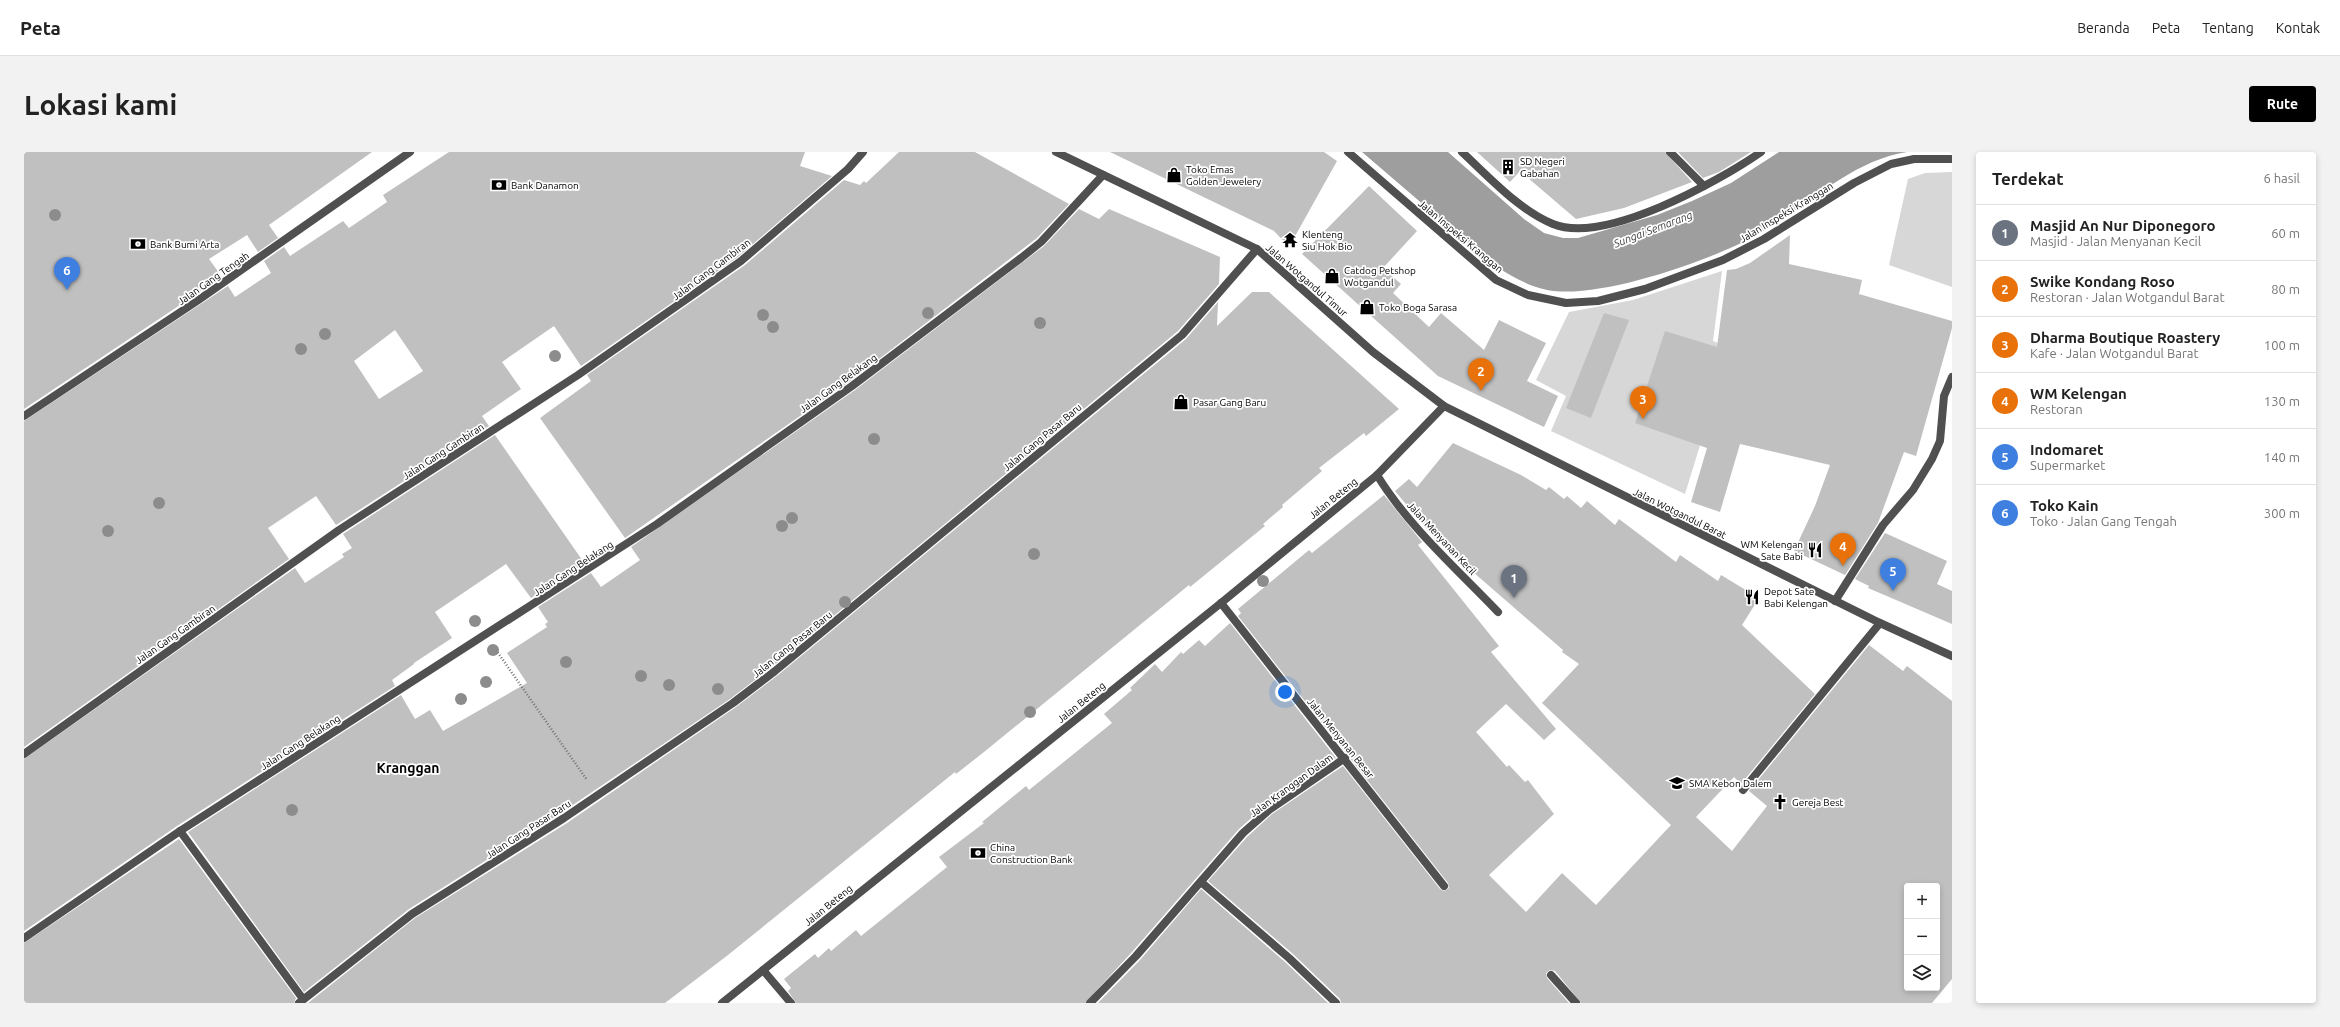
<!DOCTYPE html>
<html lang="id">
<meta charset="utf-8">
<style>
:root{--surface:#fff;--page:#f2f2f2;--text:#222;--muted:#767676;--line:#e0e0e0;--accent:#000}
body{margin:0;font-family:Ubuntu,sans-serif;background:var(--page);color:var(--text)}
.controls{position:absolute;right:12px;bottom:12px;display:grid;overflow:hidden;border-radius:4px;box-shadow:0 2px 6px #0003}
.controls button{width:36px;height:36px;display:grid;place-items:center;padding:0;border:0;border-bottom:1px solid var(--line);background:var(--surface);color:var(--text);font:20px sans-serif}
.you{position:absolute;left:1261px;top:540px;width:14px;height:14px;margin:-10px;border:3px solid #fff;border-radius:50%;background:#1a73e8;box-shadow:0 0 0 6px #1a73e833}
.badge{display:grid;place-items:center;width:26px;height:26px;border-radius:50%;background:var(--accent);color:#fff;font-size:13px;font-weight:700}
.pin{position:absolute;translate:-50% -33px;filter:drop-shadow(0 1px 2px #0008)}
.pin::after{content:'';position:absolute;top:21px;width:14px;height:12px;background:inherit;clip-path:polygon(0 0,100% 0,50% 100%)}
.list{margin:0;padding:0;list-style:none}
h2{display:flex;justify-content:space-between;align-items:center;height:52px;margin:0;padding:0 16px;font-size:17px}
h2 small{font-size:13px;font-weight:400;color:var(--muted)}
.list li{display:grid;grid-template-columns:26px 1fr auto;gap:12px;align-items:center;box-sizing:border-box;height:56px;padding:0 16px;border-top:1px solid var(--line)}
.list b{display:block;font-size:15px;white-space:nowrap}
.list p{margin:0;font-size:13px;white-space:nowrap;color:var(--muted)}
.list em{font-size:13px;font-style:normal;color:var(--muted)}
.icon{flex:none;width:22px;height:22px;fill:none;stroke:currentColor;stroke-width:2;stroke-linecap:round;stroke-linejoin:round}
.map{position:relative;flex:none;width:1928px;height:851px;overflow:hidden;border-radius:4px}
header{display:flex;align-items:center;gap:24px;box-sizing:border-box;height:56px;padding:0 20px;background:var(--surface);border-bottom:1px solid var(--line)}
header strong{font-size:19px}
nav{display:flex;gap:22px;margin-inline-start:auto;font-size:14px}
.intro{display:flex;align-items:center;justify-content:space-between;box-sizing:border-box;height:96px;padding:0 24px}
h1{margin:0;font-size:28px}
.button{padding:10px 18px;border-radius:4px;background:var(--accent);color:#fff;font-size:14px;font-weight:700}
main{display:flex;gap:24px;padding:0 24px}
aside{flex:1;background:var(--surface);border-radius:4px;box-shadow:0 2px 6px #0003}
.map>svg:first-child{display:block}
.grass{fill:#d7d7d7}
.water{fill:#9e9e9e}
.building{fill:#c0c0c0;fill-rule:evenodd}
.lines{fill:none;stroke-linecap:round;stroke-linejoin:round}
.path{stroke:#727272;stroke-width:2.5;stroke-dasharray:1 2;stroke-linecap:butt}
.minor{stroke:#505050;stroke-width:8}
.tertiary{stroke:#505050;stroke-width:8}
.tree{fill:#8c8c8c}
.labels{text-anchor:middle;stroke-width:3.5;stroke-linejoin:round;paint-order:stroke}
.poi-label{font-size:10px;fill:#000;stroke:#fff;text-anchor:start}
.street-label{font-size:10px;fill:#000;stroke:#fff}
.water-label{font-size:11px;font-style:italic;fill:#3f3f3f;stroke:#fff}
.district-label{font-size:14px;font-weight:bold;fill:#000;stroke:#fff}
</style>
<header>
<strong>Peta</strong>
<nav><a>Beranda</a><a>Peta</a><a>Tentang</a><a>Kontak</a></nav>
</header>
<div class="intro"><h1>Lokasi kami</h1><a class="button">Rute</a></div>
<main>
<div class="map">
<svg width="1928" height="851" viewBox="0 0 1928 851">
<rect width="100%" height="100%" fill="#fff"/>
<g class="grass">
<path d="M1928,20V135L1865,113L1884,27L1901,21Z"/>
<path d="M1698,119L1689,189L1706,196L1661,342L1527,279L1542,244L1512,228L1545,160L1609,148Z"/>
</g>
<path class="water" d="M1338,0H1424L1500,67L1520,81L1539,86H1554L1633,63L1668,49L1707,31L1755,0H1883C1825,9 1781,57 1731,84C1685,109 1574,148 1523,138C1504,134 1487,124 1471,114Z"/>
<g class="building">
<path d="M0,0H348L245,73L254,86L234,100L223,83L185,107L198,125L0,257Z"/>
<path d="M425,0H781L776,14L808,24L714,105L557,214L530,174L478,210L497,237L458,264L465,274L312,373L292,344L244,376L265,407L0,595V269L204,134L211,145L247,121L240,109L260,95L266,104L319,69L325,76L363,50L359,43ZM371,178L399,219L355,247L330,209Z"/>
<path d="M875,0H951L1045,52L1013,86L825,230L601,386L516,266L567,229L563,223L721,113L820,28L836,33L840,29L842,31Z"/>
<path d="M1086,0H1300L1313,9L1265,95L1250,79Z"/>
<path d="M1453,0H1641L1668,30L1600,56L1552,67L1496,19L1486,30Z"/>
<path d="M1654,0H1727L1695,20L1679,26Z"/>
<path d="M1345,34L1393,79L1359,116L1377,132L1369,141L1405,175L1417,161L1460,198L1475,168L1522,191L1503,229L1534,244L1520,275L1414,224L1278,102Z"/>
<path d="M1055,57L1075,67L1085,57L1196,105L1195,132L1154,179L748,515L706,547L537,661L385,757L280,840L164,680L377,543L391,567L406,558L419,579L503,531L483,501L523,475L521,472L524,470L514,455L567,421L577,435L616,408L607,395L831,238L1020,94Z"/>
<path d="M1766,83L1765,112L1838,128L1835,142L1928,169V176L1892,304L1880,300L1854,371L1821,423L1770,399L1791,354L1806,313L1716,292L1696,360L1667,350L1683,296L1611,271L1641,179L1693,195L1703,118L1712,117L1726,111Z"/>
<path d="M1228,140H1245L1375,257L1342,284L1340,281L1295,316L1298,319L1258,353L1259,355L1239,372L1241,374L1166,435L1165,433L960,600L932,622L931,620L704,803L641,851H284L391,766L543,671L712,555L754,523L1162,187L1194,150L1193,174Z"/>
<path d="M1580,161L1605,168L1567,266L1542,256Z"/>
<path d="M471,283L561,412L507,446L482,412L411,460L428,486L390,511V512L368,528L371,534L153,674L0,779V607L271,416L281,431L320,405L318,402L328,396L319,382Z"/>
<path d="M1429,291L1497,323L1522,338L1525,335L1540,347L1543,344L1557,356L1563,349L1591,373L1595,367L1652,410L1656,403L1694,429L1697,423L1735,446L1718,473L1791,542L1717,632L1710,625L1672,665L1708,699L1743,654L1725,639L1845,493L1879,519L1883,514L1928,549V827L1908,851H1557L1531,819L1526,818L1522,821L1523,826L1545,851H1317L1316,847L1269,802L1184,729L1223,685L1248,662L1319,614L1416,737L1420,739L1425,736L1424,731L1214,464L1217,461L1214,457L1285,398L1288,401L1360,343L1398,390L1394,393L1475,494L1467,500L1532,577L1520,588L1482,552L1452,580L1483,615L1485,613L1501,630L1504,628L1530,662L1465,723L1502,760L1538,721L1572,753L1647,673L1518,551L1555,512L1538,500L1539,498L1411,387L1371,339L1385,327L1393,335ZM1883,734H1913V836H1883Z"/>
<path d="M1861,381L1923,409L1913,432L1928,439V472L1844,436L1845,434L1831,427Z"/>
<path d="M1206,471L1312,606L1242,653L1215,677L1108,800L1061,851H772L764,839L767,836L760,827L791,802L794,806L805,796L807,799L832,778L837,784L923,715L915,705L960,671L958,670L1002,634L1005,638L1088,571L1080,562L1108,538L1106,536L1131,512L1138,520L1157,500L1159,502L1175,488L1181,494Z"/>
<path d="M155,687L272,846L270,851H0V791Z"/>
<path d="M1177,737L1261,810L1304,851H1074L1116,808Z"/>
</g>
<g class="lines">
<path class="path" d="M472,498L563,628"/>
<g class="minor">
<path d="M1324,0L1472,128L1504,143L1542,151L1574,149L1621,137L1699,108L1740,87L1830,31L1867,12L1890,7H1928"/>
<path d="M1438,0C1464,24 1496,59 1529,72C1580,93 1694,30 1737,0"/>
<path d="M1646,0L1680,34"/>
<path d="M0,264L173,149L386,0"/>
<path d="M1353,323C1385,375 1432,416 1474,460"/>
<path d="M1811,449L1859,373L1889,338L1908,307L1916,289L1920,244L1928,225"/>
<path d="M1197,451L1420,734"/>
<path d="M0,602L315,378L554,223L717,109L824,17L839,0"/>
<path d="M1719,638L1856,471"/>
<path d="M156,679L279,847"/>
<path d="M1177,730L1265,806L1312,851"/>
<path d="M0,786L156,679L633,372L828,234L997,106L1017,90L1079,23"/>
<path d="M739,818L767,851"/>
<path d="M1527,823L1552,851"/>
<path d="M275,851L388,762L540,666L709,551L751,519L1158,183L1233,97"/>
<path d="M1066,851L1112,804L1219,681L1245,658L1321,606"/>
</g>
<g class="tertiary">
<path d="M1032,0L1233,97L1349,200L1420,254L1856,471L1928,504"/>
<path d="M698,851L1197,451L1353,323L1420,254"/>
</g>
</g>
<g class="tree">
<circle cx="31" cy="63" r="6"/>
<circle cx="904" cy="161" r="6"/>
<circle cx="739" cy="163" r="6"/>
<circle cx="1016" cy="171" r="6"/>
<circle cx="749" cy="175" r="6"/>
<circle cx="301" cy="182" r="6"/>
<circle cx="277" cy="197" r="6"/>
<circle cx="531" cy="204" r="6"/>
<circle cx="850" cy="287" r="6"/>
<circle cx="135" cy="351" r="6"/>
<circle cx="768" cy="366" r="6"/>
<circle cx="758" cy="374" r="6"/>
<circle cx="84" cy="379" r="6"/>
<circle cx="1010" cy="402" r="6"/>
<circle cx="1239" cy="429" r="6"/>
<circle cx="821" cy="450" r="6"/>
<circle cx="451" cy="469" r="6"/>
<circle cx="469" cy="498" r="6"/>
<circle cx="542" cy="510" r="6"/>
<circle cx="617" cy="524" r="6"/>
<circle cx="462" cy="530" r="6"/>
<circle cx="645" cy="533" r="6"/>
<circle cx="694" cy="537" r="6"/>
<circle cx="437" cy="547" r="6"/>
<circle cx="1006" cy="560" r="6"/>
<circle cx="268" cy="658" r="6"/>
</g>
<defs>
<g id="building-bare" transform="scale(1.2)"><path d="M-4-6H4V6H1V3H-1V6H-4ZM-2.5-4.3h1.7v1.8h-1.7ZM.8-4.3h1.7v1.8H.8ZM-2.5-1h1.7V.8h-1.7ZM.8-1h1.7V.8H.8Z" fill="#000" stroke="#fff" stroke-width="2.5" paint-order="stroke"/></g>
<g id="shop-bare" transform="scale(1.2)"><path d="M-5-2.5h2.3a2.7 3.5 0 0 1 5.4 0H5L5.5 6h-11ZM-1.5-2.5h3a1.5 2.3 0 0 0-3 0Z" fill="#000" stroke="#fff" stroke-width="2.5" paint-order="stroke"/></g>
<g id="bank-bare" transform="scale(1.2)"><path d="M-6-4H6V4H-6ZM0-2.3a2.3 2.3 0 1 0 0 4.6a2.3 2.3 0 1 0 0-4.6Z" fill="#000" stroke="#fff" stroke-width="2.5" paint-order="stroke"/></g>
<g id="temple-bare" transform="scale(1.2)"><path d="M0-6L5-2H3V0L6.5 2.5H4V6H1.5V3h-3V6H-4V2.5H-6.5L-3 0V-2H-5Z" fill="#000" stroke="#fff" stroke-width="2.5" paint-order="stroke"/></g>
<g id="restaurant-bare" transform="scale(1.2)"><path d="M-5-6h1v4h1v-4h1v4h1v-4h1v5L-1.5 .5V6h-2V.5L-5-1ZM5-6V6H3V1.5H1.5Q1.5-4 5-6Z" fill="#000" stroke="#fff" stroke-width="2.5" paint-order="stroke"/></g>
<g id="school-bare" transform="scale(1.2)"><path d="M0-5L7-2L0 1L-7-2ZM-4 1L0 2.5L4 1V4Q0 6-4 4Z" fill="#000" stroke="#fff" stroke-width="2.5" paint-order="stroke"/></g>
<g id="church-bare" transform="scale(1.2)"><path d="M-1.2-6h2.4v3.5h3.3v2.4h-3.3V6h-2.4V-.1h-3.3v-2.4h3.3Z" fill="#000" stroke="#fff" stroke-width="2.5" paint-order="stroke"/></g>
</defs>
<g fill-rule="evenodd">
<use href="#building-bare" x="1484" y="15"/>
<use href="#shop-bare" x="1150" y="23"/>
<use href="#bank-bare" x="475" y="33"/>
<use href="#temple-bare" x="1266" y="88"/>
<use href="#bank-bare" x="114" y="92"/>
<use href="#shop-bare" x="1308" y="124"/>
<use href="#shop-bare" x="1343" y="155"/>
<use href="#shop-bare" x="1157" y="250"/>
<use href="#restaurant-bare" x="1791" y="398"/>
<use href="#restaurant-bare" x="1728" y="445"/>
<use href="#school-bare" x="1653" y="631"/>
<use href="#church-bare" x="1756" y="650"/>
<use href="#bank-bare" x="954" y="701"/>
</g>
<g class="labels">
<g class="poi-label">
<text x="1496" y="13">SD Negeri<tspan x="1496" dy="12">Gabahan</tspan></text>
<text x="1162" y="21">Toko Emas<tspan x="1162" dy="12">Golden Jewelery</tspan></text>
<text x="487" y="37">Bank Danamon</text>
<text x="1278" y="86">Klenteng<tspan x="1278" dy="12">Siu Hok Bio</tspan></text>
<text x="126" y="96">Bank Bumi Arta</text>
<text x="1320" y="122">Catdog Petshop<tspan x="1320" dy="12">Wotgandul</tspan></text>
<text x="1355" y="159">Toko Boga Sarasa</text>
<text x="1169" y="254">Pasar Gang Baru</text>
<text x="1779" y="396" text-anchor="end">WM Kelengan<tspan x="1779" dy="12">Sate Babi</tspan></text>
<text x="1740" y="443">Depot Sate<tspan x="1740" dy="12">Babi Kelengan</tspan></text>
<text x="1665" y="635">SMA Kebon Dalem</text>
<text x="1768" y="654">Gereja Best</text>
<text x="966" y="699">China<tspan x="966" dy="12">Construction Bank</tspan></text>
</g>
<g class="street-label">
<text transform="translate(1762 60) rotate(-31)" y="4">Jalan Inspeksi Kranggan</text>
<text transform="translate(1437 84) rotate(40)" y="4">Jalan Inspeksi Kranggan</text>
<text transform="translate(687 117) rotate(-37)" y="4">Jalan Gang Gambiran</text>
<text transform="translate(189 126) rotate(-35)" y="4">Jalan Gang Tengah</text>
<text transform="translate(1283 128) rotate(41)" y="4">Jalan Wotgandul Timur</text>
<text transform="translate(814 231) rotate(-36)" y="4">Jalan Gang Belakang</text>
<text transform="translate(1018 285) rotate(-40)" y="4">Jalan Gang Pasar Baru</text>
<text transform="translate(419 299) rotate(-33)" y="4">Jalan Gang Gambiran</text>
<text transform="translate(1309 346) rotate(-39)" y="4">Jalan Beteng</text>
<text transform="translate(1656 361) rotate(26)" y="4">Jalan Wotgandul Barat</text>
<text transform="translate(1418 386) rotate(47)" y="4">Jalan Menyanan Kecil</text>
<text transform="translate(549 416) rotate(-33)" y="4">Jalan Gang Belakang</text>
<text transform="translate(151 482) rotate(-35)" y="4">Jalan Gang Gambiran</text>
<text transform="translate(768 492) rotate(-39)" y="4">Jalan Gang Pasar Baru</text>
<text transform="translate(1057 550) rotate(-39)" y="4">Jalan Beteng</text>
<text transform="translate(1317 586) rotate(51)" y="4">Jalan Menyanan Besar</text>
<text transform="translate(276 590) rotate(-33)" y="4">Jalan Gang Belakang</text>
<text transform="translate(1267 633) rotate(-36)" y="4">Jalan Kranggan Dalam</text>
<text transform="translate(504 677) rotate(-33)" y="4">Jalan Gang Pasar Baru</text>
<text transform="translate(804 753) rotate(-39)" y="4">Jalan Beteng</text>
</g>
<g class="water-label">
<text transform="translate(1629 77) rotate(-21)" y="4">Sungai Semarang</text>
</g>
<g class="district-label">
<text x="384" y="621">Kranggan</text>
</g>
</g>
</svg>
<div class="controls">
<button>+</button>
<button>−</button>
<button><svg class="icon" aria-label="layers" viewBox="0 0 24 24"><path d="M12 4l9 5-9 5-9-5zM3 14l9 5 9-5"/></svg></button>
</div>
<div class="you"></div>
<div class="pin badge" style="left:1490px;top:446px;background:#6b7280">1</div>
<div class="pin badge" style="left:1457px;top:239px;background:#e8710a">2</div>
<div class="pin badge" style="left:1619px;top:267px;background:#e8710a">3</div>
<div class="pin badge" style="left:1819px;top:414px;background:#e8710a">4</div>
<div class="pin badge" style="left:1869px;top:439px;background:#3f7fe0">5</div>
<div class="pin badge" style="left:43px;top:138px;background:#3f7fe0">6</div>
</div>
<aside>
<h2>Terdekat<small>6 hasil</small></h2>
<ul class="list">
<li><span class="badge" style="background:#6b7280">1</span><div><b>Masjid An Nur Diponegoro</b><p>Masjid · Jalan Menyanan Kecil</p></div><em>60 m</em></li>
<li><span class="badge" style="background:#e8710a">2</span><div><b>Swike Kondang Roso</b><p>Restoran · Jalan Wotgandul Barat</p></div><em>80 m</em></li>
<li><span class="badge" style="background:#e8710a">3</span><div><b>Dharma Boutique Roastery</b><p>Kafe · Jalan Wotgandul Barat</p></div><em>100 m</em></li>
<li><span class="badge" style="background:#e8710a">4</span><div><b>WM Kelengan</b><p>Restoran</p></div><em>130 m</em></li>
<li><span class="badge" style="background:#3f7fe0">5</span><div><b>Indomaret</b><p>Supermarket</p></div><em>140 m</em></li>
<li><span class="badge" style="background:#3f7fe0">6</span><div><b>Toko Kain</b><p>Toko · Jalan Gang Tengah</p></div><em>300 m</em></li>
</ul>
</aside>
</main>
